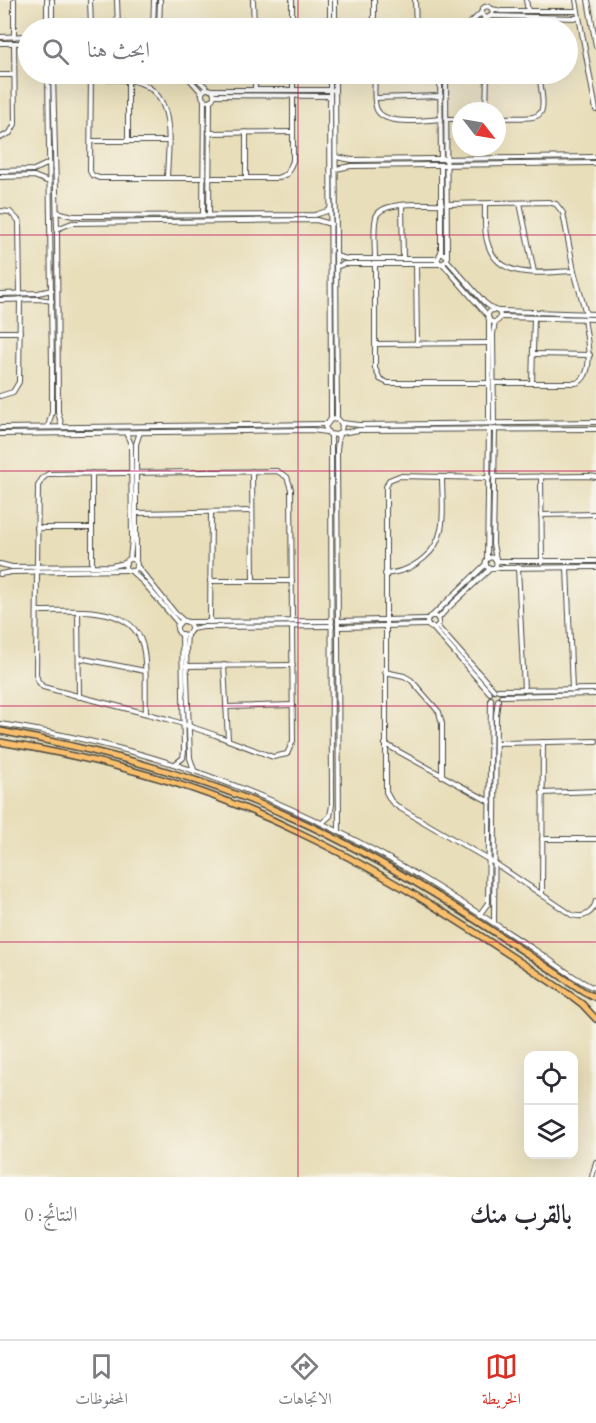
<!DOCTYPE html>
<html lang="ar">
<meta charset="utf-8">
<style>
:root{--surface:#fff;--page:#f2f2f3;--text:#2b2b33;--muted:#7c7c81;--line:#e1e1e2;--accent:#d93025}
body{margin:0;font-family:"EB Garamond",Amiri,serif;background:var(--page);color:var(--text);direction:rtl}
.controls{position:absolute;right:18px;bottom:18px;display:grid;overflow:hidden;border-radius:12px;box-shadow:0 6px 24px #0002}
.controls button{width:54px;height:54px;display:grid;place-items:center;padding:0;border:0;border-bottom:2px solid var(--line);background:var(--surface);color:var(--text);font:30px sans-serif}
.compass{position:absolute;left:452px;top:102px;width:54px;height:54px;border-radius:50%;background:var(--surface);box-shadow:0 6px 24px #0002;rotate:121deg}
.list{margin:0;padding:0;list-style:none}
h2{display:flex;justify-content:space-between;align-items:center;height:78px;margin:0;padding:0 24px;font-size:26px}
h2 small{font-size:20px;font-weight:400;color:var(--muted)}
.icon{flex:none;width:33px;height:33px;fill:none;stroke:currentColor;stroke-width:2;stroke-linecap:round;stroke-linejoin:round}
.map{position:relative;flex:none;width:596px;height:1177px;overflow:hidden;direction:ltr}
.search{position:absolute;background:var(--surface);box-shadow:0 6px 24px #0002;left:18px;right:18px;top:18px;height:66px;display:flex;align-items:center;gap:15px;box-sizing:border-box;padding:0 21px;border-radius:33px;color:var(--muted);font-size:22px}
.sheet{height:162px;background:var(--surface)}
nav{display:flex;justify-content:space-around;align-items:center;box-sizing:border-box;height:84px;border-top:2px solid var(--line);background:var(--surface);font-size:16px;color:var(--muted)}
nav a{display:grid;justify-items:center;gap:3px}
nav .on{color:var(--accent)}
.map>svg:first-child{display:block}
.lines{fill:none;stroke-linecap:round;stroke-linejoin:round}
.minor-casing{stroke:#474640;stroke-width:6}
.major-casing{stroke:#474640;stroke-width:8}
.minor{stroke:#fff;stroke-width:4}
.major{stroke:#f9bf6c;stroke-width:5}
.grid{fill:none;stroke:#c2185b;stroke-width:1.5;stroke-opacity:0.55}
</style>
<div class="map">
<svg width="596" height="1177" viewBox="0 0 596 1177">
<rect width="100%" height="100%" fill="#f7f3e8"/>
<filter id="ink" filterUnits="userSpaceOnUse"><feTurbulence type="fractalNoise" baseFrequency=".0167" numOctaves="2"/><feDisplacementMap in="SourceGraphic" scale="12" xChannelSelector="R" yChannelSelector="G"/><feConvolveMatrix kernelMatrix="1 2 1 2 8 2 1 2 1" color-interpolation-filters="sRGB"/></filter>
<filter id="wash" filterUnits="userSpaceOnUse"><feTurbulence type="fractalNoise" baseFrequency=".008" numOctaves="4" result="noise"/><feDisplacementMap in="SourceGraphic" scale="24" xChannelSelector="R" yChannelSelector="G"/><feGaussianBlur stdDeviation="1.35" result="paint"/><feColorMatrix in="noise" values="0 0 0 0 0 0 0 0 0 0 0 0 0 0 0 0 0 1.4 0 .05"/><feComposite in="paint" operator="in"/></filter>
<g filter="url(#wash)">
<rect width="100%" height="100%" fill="#e8deba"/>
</g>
<g filter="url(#ink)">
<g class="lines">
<g class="minor-casing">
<g id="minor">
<path d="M14,0V37"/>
<path d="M47,0V28"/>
<path d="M52,0V28"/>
<path d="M90,0L91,28"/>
<path d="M117,0L118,28"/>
<path d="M253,0L254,28"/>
<path d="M292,0V28"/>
<path d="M330,0V28"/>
<path d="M335,0V28"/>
<path d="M374,0V28"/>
<path d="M415,0L416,28"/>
<path d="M526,0L528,11"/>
<path d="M576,0L596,110"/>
<path d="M588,0L596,46"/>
<circle cx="487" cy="12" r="5.5"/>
<path d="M492,9L501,11H578"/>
<path d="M490,16L579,18"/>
<path d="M530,17L532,28"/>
<path d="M153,28L154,0"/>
<path d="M159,28L160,0"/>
<path d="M465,28L481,13"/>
<path d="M473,28L486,18"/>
<path d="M0,37L28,36"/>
<path d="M0,43H28"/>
<path d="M48,74L52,366V412L48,427"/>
<path d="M53,74L57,229L58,412L62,427"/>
<path d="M91,74L90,171L92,175L99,178H204"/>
<path d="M185,74L202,93"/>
<path d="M192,74L208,89"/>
<path d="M255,74V90"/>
<path d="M293,74V90"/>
<path d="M330,74L331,419L325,427L329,434L337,435L341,431L342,425L339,420L331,419"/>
<path d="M335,74L337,419"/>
<path d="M375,74C375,84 373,97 376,107C381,127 424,120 441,119"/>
<path d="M440,74L441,159"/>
<path d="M446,74L447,260L442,264L437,261L440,254H445L447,257"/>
<path d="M0,75H14"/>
<path d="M91,79C104,79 120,78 133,81C178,90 168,145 167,178"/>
<path d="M128,80V141"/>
<circle cx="208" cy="95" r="6"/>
<path d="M210,90H332"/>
<path d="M214,95L330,96"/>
<path d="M375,98L441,96"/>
<path d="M486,111L487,74"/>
<path d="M497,118C545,117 547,124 539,74"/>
<path d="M447,119H461"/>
<path d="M209,133L293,132"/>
<path d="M0,138L10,133L15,124L14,43"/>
<path d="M91,141H168"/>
<path d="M336,157L352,160L596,157"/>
<path d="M441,165V253"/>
<path d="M336,169L351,166L596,163"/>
<path d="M0,171L34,170L49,163"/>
<path d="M0,177L34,176L49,182"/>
<path d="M209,178H277L287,174L293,161V96"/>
<path d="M246,178V132"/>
<path d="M520,203L534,272"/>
<path d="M447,204L548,202L556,204L563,213L574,271L586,314"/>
<path d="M485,204C485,216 484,229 487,241C497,282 543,272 574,271"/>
<path d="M402,205L403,259"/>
<path d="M0,211L10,212L19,221L20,294"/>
<path d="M57,212L73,216L315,215L330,210"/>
<path d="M203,215L204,100"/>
<path d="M209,215L210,101"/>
<path d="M57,229L72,223L316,220L331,224"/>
<path d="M336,256L347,259H436"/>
<path d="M375,259C375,246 373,229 376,217C381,200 427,205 442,204"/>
<path d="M447,260L484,302L494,310"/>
<path d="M375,264V368L380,379L388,383H489"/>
<path d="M416,264L417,344"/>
<path d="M443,264L488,316"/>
<path d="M336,267L344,264H440"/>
<path d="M0,294L38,293L52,290"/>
<path d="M0,300L39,299L52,301"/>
<circle cx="494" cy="316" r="6"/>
<path d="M497,311L596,314"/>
<path d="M500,317L596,319"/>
<path d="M489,319V423"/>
<path d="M0,332H20"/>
<path d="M375,344L488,343"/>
<path d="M533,354L590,355"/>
<path d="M494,383H576C596,377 587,338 584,319"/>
<path d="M532,383L534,318"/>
<path d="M0,396L13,392L19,382L20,299"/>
<path d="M342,423L359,425L596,422"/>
<path d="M494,424L493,334L495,322"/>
<path d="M0,428L326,424"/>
<path d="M495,429L493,544L496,559"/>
<path d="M126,433L131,444L132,539L130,559"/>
<path d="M341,433L359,430L596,429"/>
<path d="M0,434L312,430L326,432"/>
<path d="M339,434L337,449L339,831"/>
<path d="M252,471L253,581"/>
<path d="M541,476L542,563"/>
<path d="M494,477L589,476L596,477"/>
<path d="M489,478L399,476L389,480L386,487V792L391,801L398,807L496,864L572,915C584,919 593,913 596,901"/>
<path d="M137,513L252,511"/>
<path d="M541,515L596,514"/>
<path d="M37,528H92"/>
<circle cx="491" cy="563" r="5.5"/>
<path d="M487,559L489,429"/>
<circle cx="131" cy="565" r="6"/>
<path d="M497,561H596"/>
<path d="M136,562V444L140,432"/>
<path d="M0,564L12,567L111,566L126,563"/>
<path d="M92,566V473"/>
<path d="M137,566L175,613L184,621"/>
<path d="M37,567L38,486L42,479L48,474L277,471L287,477L291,489L292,621"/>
<path d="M518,567L524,690"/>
<path d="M567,567L572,690"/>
<path d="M494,568L596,567"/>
<path d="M37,571L36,674L38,681L43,687L171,720L215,735L273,757L287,754L293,741L292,626"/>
<path d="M131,571L144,583L179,624"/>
<path d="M0,574L12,572L128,570"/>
<path d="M385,574C402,572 412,568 424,558C449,538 442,506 442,477"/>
<path d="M210,581H292"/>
<path d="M37,611C73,612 137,601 144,652C147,672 145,693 146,713"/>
<path d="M78,612L79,697"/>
<path d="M432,616L486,564"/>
<circle cx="433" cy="622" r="6"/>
<path d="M438,619L446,610L491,568"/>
<path d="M338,621L428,619"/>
<circle cx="184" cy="628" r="7"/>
<path d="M187,622L332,621"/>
<path d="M210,622L211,512"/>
<path d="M437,626L494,690"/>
<path d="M338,627L428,625"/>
<path d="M432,627L490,693"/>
<path d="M191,629L204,627L332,626"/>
<path d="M187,634L186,650L190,758L194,770"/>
<path d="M79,658L145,671"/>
<path d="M224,665L228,739"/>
<path d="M186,666L293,665"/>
<path d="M385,672L404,676L411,680L439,712L442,724V776"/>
<path d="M498,690L596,689"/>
<path d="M501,696L596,694"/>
<path d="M226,707L293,705"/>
<path d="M0,724C150,746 294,800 424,879C462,902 498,926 535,950C555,963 574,979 596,989"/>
<path d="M496,743L596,741"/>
<path d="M385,744L490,802"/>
<path d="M175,764L183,758L184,751L182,634"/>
<path d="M542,793L596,791"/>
<path d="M322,823L330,816L332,805L331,435"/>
<path d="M542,839H596"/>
<path d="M542,894L543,742"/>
<path d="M480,914L488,903L491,699"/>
<path d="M494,922L496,715L498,700"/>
<path d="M592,1177L596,1162"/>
</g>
</g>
<g class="major-casing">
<g id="major">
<path d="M0,731C101,750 201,776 295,819C397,865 490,929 583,991L596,998"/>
<path d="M0,742C103,759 207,787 300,833C395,878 482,936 570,995L582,1004L596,1019"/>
</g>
</g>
<use href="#minor" class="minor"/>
<use href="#major" class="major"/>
</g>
</g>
<path class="grid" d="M298,0V28M298,74V1177M0,235H596M0,471H596M0,706H596M0,942H596"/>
</svg>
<div class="controls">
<button><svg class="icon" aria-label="locate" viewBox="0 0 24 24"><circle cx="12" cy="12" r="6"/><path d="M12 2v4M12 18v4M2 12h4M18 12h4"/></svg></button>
<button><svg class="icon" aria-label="layers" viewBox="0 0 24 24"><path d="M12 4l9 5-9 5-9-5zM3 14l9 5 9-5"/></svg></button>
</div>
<svg class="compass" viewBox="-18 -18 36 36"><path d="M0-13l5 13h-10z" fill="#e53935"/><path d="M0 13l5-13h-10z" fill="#7c7c81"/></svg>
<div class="search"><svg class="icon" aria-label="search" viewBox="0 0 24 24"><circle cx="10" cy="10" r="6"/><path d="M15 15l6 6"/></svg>ابحث هنا</div>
</div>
<section class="sheet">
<h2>بالقرب منك<small>النتائج: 0</small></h2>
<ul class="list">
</ul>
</section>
<nav>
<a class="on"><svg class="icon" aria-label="map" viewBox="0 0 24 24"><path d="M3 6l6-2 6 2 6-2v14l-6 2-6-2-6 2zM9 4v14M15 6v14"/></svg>الخريطة</a>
<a><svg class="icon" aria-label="directions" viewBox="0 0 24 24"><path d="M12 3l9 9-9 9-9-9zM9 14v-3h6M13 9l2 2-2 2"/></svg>الاتجاهات</a>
<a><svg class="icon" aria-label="saved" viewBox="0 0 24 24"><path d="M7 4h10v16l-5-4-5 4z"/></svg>المحفوظات</a>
</nav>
